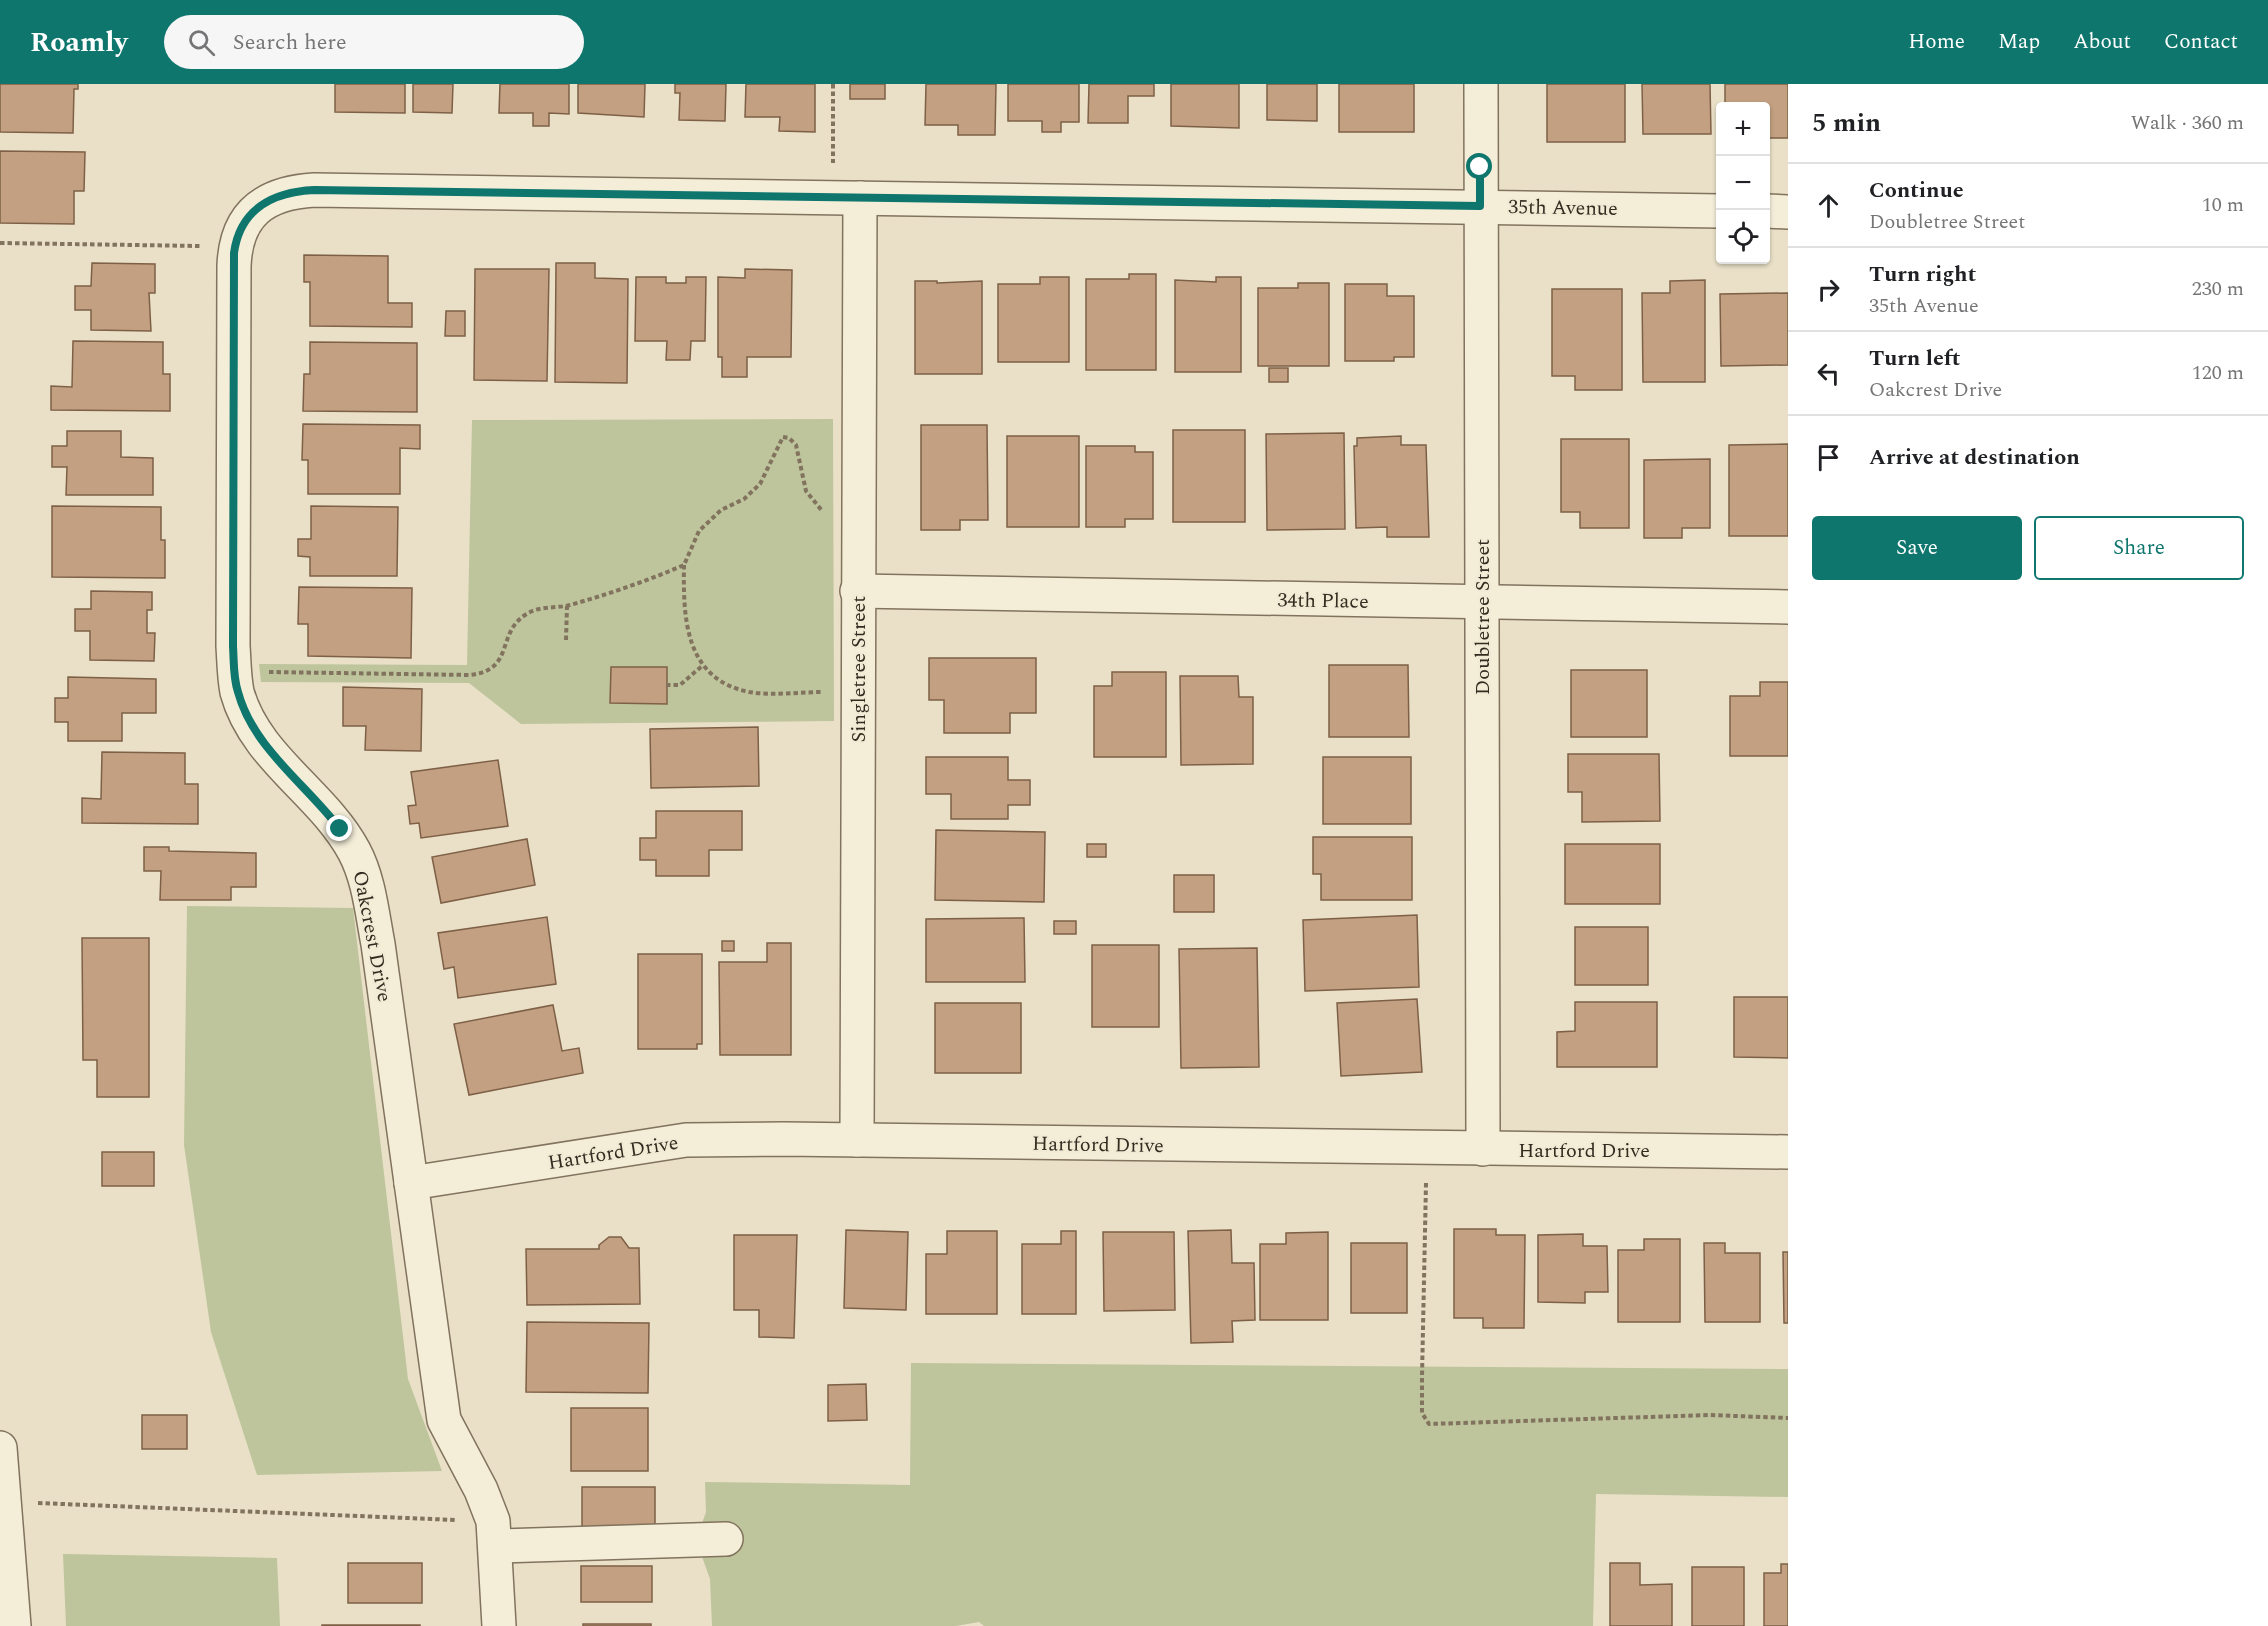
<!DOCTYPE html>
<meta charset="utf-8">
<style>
:root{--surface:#fff;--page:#f6f6f6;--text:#202124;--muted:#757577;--line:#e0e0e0;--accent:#0f766e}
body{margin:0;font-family:Spectral,serif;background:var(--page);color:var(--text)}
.controls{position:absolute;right:18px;top:18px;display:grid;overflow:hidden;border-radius:6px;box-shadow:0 2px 4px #0004}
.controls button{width:54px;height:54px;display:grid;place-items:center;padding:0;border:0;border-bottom:2px solid var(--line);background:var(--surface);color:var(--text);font:30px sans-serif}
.stop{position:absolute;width:18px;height:18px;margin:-14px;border:4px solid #0f766e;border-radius:50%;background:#fff}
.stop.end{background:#0f766e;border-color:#fff;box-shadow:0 2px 6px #0008}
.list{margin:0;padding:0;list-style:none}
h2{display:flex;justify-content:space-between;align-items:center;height:78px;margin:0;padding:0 24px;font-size:26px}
h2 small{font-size:20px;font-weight:400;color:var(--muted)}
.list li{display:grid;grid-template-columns:39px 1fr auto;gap:18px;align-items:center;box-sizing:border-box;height:84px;padding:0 24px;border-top:2px solid var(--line)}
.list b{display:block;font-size:22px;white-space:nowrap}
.list p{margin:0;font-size:20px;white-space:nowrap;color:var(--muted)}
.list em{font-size:20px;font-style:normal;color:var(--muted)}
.actions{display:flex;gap:12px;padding:18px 24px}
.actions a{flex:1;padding:14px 0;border:2px solid var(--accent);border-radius:6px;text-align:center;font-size:21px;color:var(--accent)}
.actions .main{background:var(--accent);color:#fff}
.icon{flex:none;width:33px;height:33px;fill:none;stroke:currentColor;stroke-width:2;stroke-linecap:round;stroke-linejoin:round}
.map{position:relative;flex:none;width:1788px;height:1542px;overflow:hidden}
header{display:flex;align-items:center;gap:36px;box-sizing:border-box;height:84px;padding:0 30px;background:var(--accent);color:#fff}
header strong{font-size:28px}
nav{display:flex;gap:33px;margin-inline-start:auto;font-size:21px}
.search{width:420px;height:54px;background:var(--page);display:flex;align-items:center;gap:15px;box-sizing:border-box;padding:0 21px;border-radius:33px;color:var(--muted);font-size:22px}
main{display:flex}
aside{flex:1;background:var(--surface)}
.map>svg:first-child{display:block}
.green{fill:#bec59c}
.building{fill:#c2a081;stroke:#7e6047;stroke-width:1.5}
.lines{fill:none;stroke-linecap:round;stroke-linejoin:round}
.minor-casing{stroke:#82735e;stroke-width:36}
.path{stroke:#82735e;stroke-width:4;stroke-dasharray:4.5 3;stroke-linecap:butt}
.minor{stroke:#f4eed9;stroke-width:33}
.route{stroke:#0f766e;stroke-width:8}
.labels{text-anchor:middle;stroke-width:4.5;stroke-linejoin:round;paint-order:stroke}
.street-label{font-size:20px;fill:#342b20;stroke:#f1ebd5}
</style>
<header>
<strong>Roamly</strong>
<div class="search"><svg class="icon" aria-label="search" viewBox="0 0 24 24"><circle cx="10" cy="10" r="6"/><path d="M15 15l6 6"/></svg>Search here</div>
<nav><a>Home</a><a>Map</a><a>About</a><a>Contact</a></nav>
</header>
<main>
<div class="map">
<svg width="1788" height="1542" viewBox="0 0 1788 1542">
<rect width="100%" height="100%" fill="#e9e0c7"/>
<g class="green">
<path d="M833,335L834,637L521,640L469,599L261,598L259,580L467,581L472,336Z"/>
<path d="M187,822L353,824L408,1295L442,1387L257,1391L211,1248L184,1061Z"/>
<path d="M911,1279L1788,1285V1413L1596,1410L1593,1542H984L979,1538L956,1542H712L710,1495L696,1456L706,1428L705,1398L910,1401Z"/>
<path d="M63,1470L277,1474L280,1542H66Z"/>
</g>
<g class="building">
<path d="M0,0H78V5H74L73,49L0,48Z"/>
<path d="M335,0H405V29L335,28Z"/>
<path d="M413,0H453L452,29L413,28Z"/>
<path d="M500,0H569V30L549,29V42H533V29H499Z"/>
<path d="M578,0H645L644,33L578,29Z"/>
<path d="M675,0H726L725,37L679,36L680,9H675Z"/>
<path d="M746,0H815V48L779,47L780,33H745Z"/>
<rect x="850" y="0" width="35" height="15"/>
<path d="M926,0H996L995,51H958V41H925Z"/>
<path d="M1008,0H1079V38H1061V48H1042V37H1008Z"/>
<path d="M1089,0H1154V12H1128V39H1088Z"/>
<path d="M1171,0H1239V44L1171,42Z"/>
<path d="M1267,0H1317V37L1267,36Z"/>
<rect x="1339" y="0" width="75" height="48"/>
<rect x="1547" y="0" width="78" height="58"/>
<path d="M1642,0H1710L1711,50H1643Z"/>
<path d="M1725,0H1788V54H1766V22H1725Z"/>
<path d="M0,67L85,68L84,107H74V140L0,139Z"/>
<path d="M304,171L388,172V219H412V243L310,242V198H304Z"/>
<path d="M92,179L155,180V209H149L151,247L91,246V226H75V202H91Z"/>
<path d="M556,179H595V194L628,195L627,299L555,298Z"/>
<path d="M475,185H549L547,297L474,296Z"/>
<path d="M745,185L792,186L791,273H747V293H722V273H718V193L745,194Z"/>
<path d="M1129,190H1156V286H1086V195H1129Z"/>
<path d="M636,193H666V199H686V193H706L705,257H691L690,276H666L667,257H635Z"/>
<path d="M1040,193H1069V278H998V200H1040Z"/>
<path d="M1216,193H1241V288H1175V196L1216,198Z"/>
<path d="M1705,196V298H1643L1642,209H1670V197Z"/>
<path d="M915,197H937V199L982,197V290H915Z"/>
<path d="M1298,199H1329V282H1258V204H1298Z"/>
<path d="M1345,200H1387V212H1414V273H1394V277H1345Z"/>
<path d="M1552,205H1622V306H1575V292H1552Z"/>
<path d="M1788,209V281L1721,282L1720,210Z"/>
<path d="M446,227H465V252H445Z"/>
<path d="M73,257L163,258V290H170V327L51,326V302L72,303Z"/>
<path d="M310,258L417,259V328L303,327L304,290H310Z"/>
<rect x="1269" y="284" width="19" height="14"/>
<path d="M303,340L420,341V365L400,364V410H308V376H302Z"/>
<path d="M921,341H987L988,436H960V446H921Z"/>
<rect x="1173" y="346" width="72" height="92"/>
<path d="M67,347H121V373L153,374V411H66L67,383H52V362H67Z"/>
<path d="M1344,349L1345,445L1267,446L1266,350Z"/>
<rect x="1007" y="352" width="72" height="91"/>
<path d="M1401,352V361H1426L1429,453H1387V443L1356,444L1354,362H1357V354Z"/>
<path d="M1561,355H1629V444H1580V428H1561Z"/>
<path d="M1788,360V452H1729V361Z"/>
<path d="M1086,362H1135V368H1153V435H1125V443H1086Z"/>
<path d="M1710,375V444H1682V454H1644V376Z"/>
<path d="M52,422L161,423V456H165V494L52,493Z"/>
<path d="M311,422L398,423L397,492H310V473L298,472V455H311Z"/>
<path d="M299,503L412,504L411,574L308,572V540H298Z"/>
<path d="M91,507L152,508V526H147V549H155L154,577L90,576V547H75V525H91Z"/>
<path d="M929,574H1036V629H1010V649H944V616H929Z"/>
<path d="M1329,581H1408L1409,653H1329Z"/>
<path d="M611,583H667V620L610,619Z"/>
<rect x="1571" y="586" width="76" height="67"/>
<path d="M1112,588H1166V673H1094V602H1112Z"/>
<path d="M1180,592H1238L1239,613H1253V680L1181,681Z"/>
<path d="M68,593L156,595V629H122V657H68V638H55V614H68Z"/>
<path d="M1760,598H1788V672H1730V612H1760Z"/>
<path d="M343,603L422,605L421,667L365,666L366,642H343Z"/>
<path d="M758,643L759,702L651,704L650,645Z"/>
<path d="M102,668L185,669V700H198V740L82,739V714L101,715Z"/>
<path d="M1568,670H1659L1660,737L1582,738V708H1568Z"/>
<path d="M926,673H1008V696H1030V721H1008V735H951V710H926Z"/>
<rect x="1323" y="673" width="88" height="67"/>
<path d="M498,676L508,742L421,754L419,739L410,740L408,722L416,721L411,688Z"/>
<path d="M656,727H742V766H709V792H656V776H640V754H656Z"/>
<path d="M936,746L1045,748L1044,818L935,816Z"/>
<path d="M1313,753H1412V816H1321V790H1313Z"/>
<path d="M527,755L535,801L441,819L432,773Z"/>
<rect x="1087" y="760" width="19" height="13"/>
<rect x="1565" y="760" width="95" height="60"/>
<path d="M144,763H169V767L256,769V803H231V816H160L161,787H144Z"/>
<rect x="1174" y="791" width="40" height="37"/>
<path d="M1417,831L1419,903L1305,907L1303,836Z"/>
<path d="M547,833L556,900L458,914L454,883L444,885L438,849Z"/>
<path d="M1024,834L1025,898H926V835Z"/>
<rect x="1054" y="837" width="22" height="13"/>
<rect x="1575" y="843" width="73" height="58"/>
<path d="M82,854H149V1013H97V976H83Z"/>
<rect x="722" y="857" width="12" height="10"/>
<path d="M767,859H791V971H720L719,878H767Z"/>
<rect x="1092" y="861" width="67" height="82"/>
<path d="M1257,864L1259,983L1181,984L1179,865Z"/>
<path d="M638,870H702V960H697V965H638Z"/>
<path d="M1734,913H1788V974L1734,973Z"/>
<path d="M1417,915L1422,988L1341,992L1337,919Z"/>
<path d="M1575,918H1657V983H1557V948L1575,947Z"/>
<rect x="935" y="919" width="86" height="70"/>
<path d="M553,921L562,967L579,964L583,989L469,1011L454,940Z"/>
<rect x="102" y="1068" width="52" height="34"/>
<path d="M1454,1145H1496V1151H1525L1524,1244H1483V1234H1454Z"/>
<path d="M846,1146L908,1148L906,1226L844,1224Z"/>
<path d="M1231,1146L1232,1179H1254L1255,1236L1232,1237L1233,1258L1191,1259L1188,1147Z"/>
<path d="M947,1147H997V1230H926V1170H947Z"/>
<path d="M1061,1147H1076V1230H1022V1160H1061Z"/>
<path d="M1103,1148H1174L1175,1226L1104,1227Z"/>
<path d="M1328,1148V1236H1260V1160H1286V1149Z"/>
<path d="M1583,1150V1162H1607L1608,1208H1585V1219L1538,1218V1151Z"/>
<path d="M734,1151H797L794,1254L759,1253V1226H734Z"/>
<path d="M609,1153H621L629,1164H639L640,1220L527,1221L526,1165H599V1161Z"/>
<path d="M1644,1155H1680V1238H1618V1166H1644Z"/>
<rect x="1351" y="1159" width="56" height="70"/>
<path d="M1704,1159H1725V1169H1760V1238H1705Z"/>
<path d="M1783,1168H1788V1239H1784Z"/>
<path d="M527,1238L649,1239L648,1309L526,1308Z"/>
<path d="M866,1300L867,1336L828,1337V1301Z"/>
<rect x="571" y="1324" width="77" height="63"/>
<rect x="142" y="1331" width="45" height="34"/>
<rect x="582" y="1403" width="73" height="41"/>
<rect x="348" y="1479" width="74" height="40"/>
<path d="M1610,1479H1640V1501L1672,1500V1542H1610Z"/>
<path d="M1781,1480H1788V1542H1764V1489H1781Z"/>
<rect x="581" y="1482" width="71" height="36"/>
<rect x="1692" y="1483" width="52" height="59"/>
<rect x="583" y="1540" width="68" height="2"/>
<rect x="322" y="1541" width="98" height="1"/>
</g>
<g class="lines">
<g class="minor-casing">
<g id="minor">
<path d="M1481,0L1483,1065"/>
<path d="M1766,127L1788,128"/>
<path d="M857,507L1788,523"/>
<path d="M857,1056L860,114"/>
<path d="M411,1099L686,1056L784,1055L1788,1068"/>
<path d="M0,1364L14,1542"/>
<path d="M496,1462L726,1455"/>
<path d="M499,1542L493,1437L481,1406L444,1336L378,860C372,829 369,795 354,767C323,709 255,674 237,608C234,593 234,576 233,562L234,182C236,130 264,109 314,106L1720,127"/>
</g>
</g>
<g class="path">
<path d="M833,0V79"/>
<path d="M0,159L200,162"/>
<path d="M684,481C683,535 685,595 749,608C772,612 800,608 823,608"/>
<path d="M566,556L567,522"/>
<path d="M269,588L470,591C515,586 496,550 525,531C539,521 555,525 570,521C609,510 647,497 684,481L699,447L721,426L744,415L760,400L783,353L789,354L796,361L806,407L823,428"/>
<path d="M666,601H680L702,582"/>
<path d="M1426,1099L1422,1293V1329L1429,1340L1710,1331L1788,1334"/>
<path d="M38,1419L456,1436"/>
</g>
<use href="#minor" class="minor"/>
</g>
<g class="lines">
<path class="route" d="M340,745C306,700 253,664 238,608C233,593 234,577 233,562L234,169C240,125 273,108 314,106L1480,122V83"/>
</g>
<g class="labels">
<g class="street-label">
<text transform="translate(1563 123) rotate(1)" y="7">35th Avenue</text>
<text transform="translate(1323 516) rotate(1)" y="7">34th Place</text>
<text transform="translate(1482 533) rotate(-90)" y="7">Doubletree Street</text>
<text transform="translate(858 585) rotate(-90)" y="7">Singletree Street</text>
<text transform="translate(373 852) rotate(79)" y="7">Oakcrest Drive</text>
<text transform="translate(1098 1060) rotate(1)" y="7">Hartford Drive</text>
<text x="1584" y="1073">Hartford Drive</text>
<text transform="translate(613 1068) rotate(-9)" y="7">Hartford Drive</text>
</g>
</g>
</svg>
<div class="controls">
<button>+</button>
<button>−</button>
<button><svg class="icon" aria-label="locate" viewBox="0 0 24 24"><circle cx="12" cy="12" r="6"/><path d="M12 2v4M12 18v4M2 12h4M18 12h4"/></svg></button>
</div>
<div class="stop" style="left:1480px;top:83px"></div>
<div class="stop end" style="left:340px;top:745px"></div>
</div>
<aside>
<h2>5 min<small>Walk · 360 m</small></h2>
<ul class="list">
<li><svg class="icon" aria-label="ahead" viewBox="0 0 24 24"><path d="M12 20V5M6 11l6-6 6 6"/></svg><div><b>Continue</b><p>Doubletree Street</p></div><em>10 m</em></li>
<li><svg class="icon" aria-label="right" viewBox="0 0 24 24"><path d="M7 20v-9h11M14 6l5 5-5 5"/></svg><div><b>Turn right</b><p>35th Avenue</p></div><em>230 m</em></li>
<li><svg class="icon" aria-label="left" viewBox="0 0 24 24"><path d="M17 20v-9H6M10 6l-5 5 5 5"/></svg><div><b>Turn left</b><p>Oakcrest Drive</p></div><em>120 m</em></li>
<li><svg class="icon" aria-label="arrive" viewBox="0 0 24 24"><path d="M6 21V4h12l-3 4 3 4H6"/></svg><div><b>Arrive at destination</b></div></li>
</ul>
<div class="actions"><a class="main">Save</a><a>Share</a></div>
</aside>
</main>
